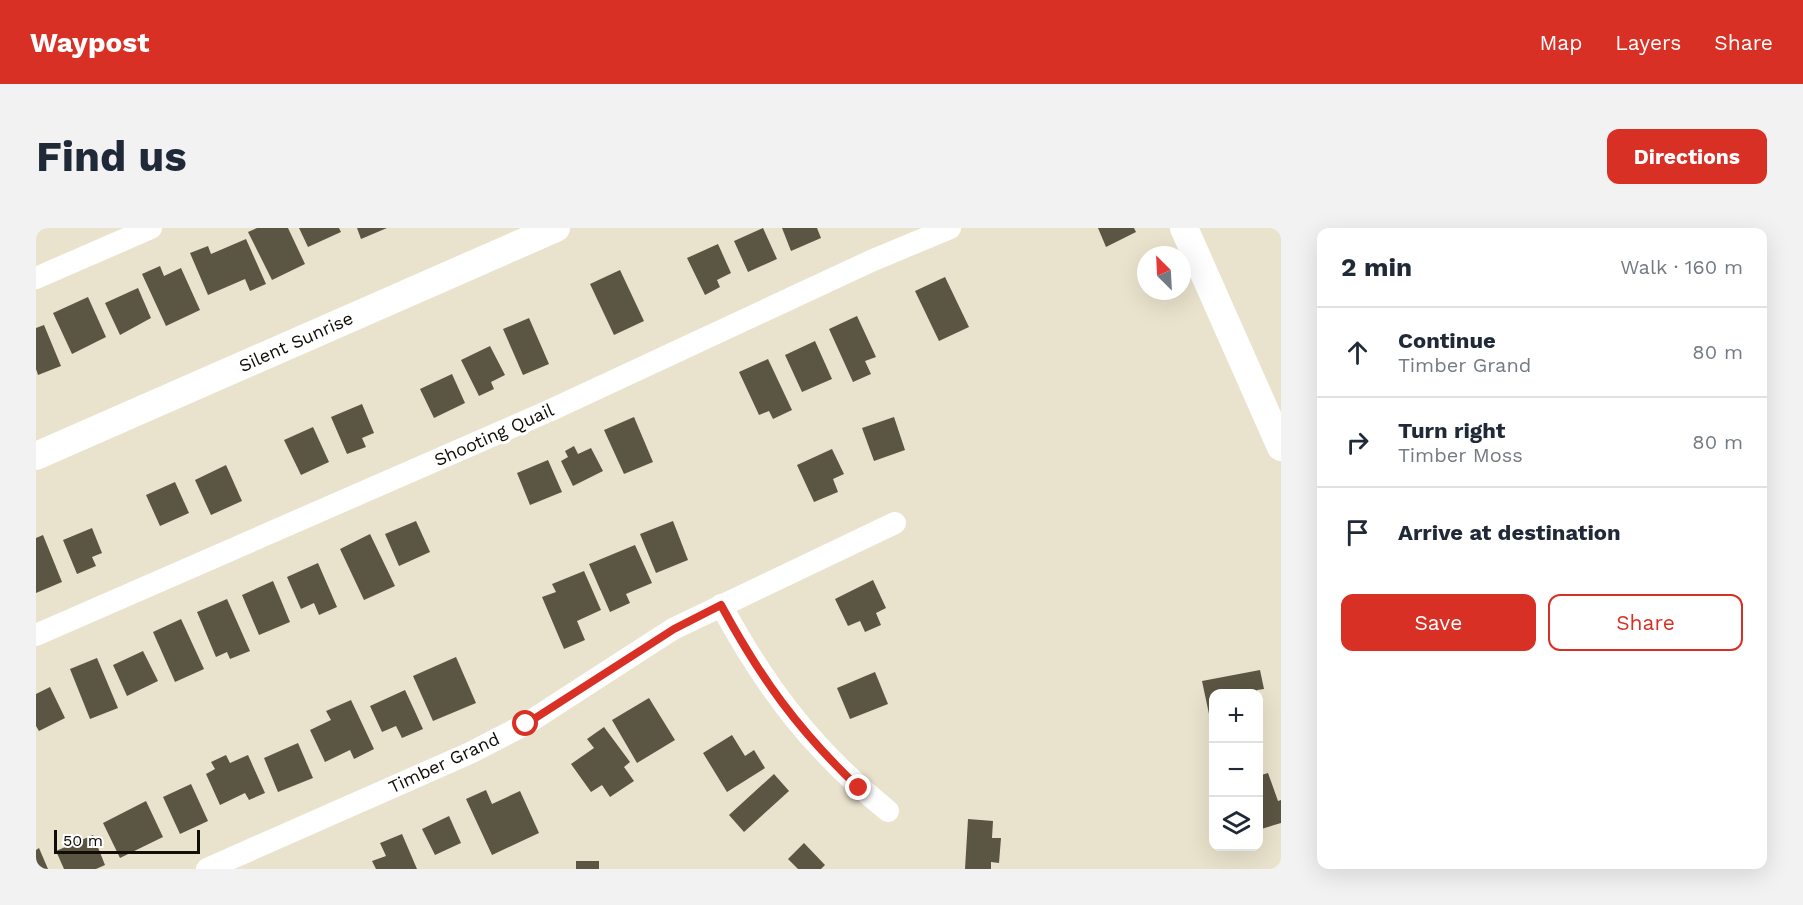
<!DOCTYPE html>
<meta charset="utf-8">
<style>
:root{--surface:#fff;--page:#f2f2f3;--text:#1f2937;--muted:#747a83;--line:#e0e1e3;--accent:#d93025}
body{margin:0;font-family:"Work Sans",sans-serif;background:var(--page);color:var(--text)}
.controls{position:absolute;right:18px;bottom:18px;display:grid;overflow:hidden;border-radius:12px;box-shadow:0 6px 24px #0002}
.controls button{width:54px;height:54px;display:grid;place-items:center;padding:0;border:0;border-bottom:2px solid var(--line);background:var(--surface);color:var(--text);font:30px sans-serif}
.compass{position:absolute;left:1101px;top:18px;width:54px;height:54px;border-radius:50%;background:var(--surface);box-shadow:0 6px 24px #0002;rotate:336deg}
.scale{position:absolute;left:18px;bottom:15px;width:146px;box-sizing:border-box;padding-left:6px;border:3px solid #0f0d06;border-top:0;font-size:16px;line-height:21px;white-space:nowrap;color:#0f0d06;-webkit-text-stroke:4px #fff;paint-order:stroke}
.stop{position:absolute;width:18px;height:18px;margin:-14px;border:4px solid #d93025;border-radius:50%;background:#fff}
.stop.end{background:#d93025;border-color:#fff;box-shadow:0 2px 6px #0008}
.list{margin:0;padding:0;list-style:none}
h2{display:flex;justify-content:space-between;align-items:center;height:78px;margin:0;padding:0 24px;font-size:26px}
h2 small{font-size:20px;font-weight:400;color:var(--muted)}
.list li{display:grid;grid-template-columns:39px 1fr auto;gap:18px;align-items:center;box-sizing:border-box;height:90px;padding:0 24px;border-top:2px solid var(--line)}
.list b{display:block;font-size:22px;white-space:nowrap}
.list p{margin:0;font-size:20px;white-space:nowrap;color:var(--muted)}
.list em{font-size:20px;font-style:normal;color:var(--muted)}
.actions{display:flex;gap:12px;padding:18px 24px}
.actions a{flex:1;padding:14px 0;border:2px solid var(--accent);border-radius:12px;text-align:center;font-size:21px;color:var(--accent)}
.actions .main{background:var(--accent);color:#fff}
.icon{flex:none;width:33px;height:33px;fill:none;stroke:currentColor;stroke-width:2;stroke-linecap:round;stroke-linejoin:round}
.map{position:relative;flex:none;width:1245px;height:641px;overflow:hidden;border-radius:12px}
header{display:flex;align-items:center;gap:36px;box-sizing:border-box;height:84px;padding:0 30px;background:var(--accent);color:#fff}
header strong{font-size:28px}
nav{display:flex;gap:33px;margin-inline-start:auto;font-size:21px}
.intro{display:flex;align-items:center;justify-content:space-between;box-sizing:border-box;height:144px;padding:0 36px}
h1{margin:0;font-size:42px}
.button{padding:15px 27px;border-radius:12px;background:var(--accent);color:#fff;font-size:21px;font-weight:700}
main{display:flex;gap:36px;padding:0 36px}
aside{flex:1;background:var(--surface);border-radius:12px;box-shadow:0 6px 24px #0002}
.map>svg:first-child{display:block}
.building{fill:#5b5643}
.lines{fill:none;stroke-linecap:round;stroke-linejoin:round}
.minor{stroke:#fff;stroke-width:22}
.tertiary{stroke:#fff;stroke-width:28}
.route{stroke:#d93025;stroke-width:8}
.labels{text-anchor:middle;stroke-width:6;stroke-linejoin:round;paint-order:stroke}
.street-label{font-size:18px;fill:#0f0d06;stroke:#fff}
</style>
<header>
<strong>Waypost</strong>
<nav><a>Map</a><a>Layers</a><a>Share</a></nav>
</header>
<div class="intro"><h1>Find us</h1><a class="button">Directions</a></div>
<main>
<div class="map">
<svg width="1245" height="641" viewBox="0 0 1245 641">
<rect width="100%" height="100%" fill="#e9e3cd"/>
<g class="building">
<path d="M221,0H252L269,36L236,52L212,4Z"/>
<path d="M263,0H303L305,4L272,19Z"/>
<path d="M321,0H351L325,11Z"/>
<path d="M727,0L741,31L712,44L698,13Z"/>
<path d="M746,0H781L785,10L755,23Z"/>
<path d="M1062,0H1098L1100,4L1070,19Z"/>
<path d="M210,11L230,56L214,63L209,51L172,67L154,25L172,18L175,26Z"/>
<path d="M682,16L695,45L681,52L684,59L669,67L651,30Z"/>
<path d="M124,38L128,48L145,40L164,82L130,98L106,46Z"/>
<path d="M584,42L608,93L578,107L554,56Z"/>
<path d="M909,49L933,99L903,113L879,63Z"/>
<path d="M102,60L115,90L84,107L69,75Z"/>
<path d="M52,69L70,109L36,126L17,85Z"/>
<path d="M821,88L840,129L829,133L835,146L817,154L793,101Z"/>
<path d="M493,90L513,136L487,147L467,101Z"/>
<path d="M8,97L25,138L2,147L0,141V100Z"/>
<path d="M779,113L796,151L766,164L749,127Z"/>
<path d="M454,118L469,147L455,154L458,161L443,168L425,132Z"/>
<path d="M732,131L756,182L737,191L733,183L723,187L703,144Z"/>
<path d="M416,146L429,175L398,190L384,161Z"/>
<path d="M326,176L338,205L326,210L330,219L311,226L295,189Z"/>
<path d="M598,189L617,234L588,246L568,202Z"/>
<path d="M858,189L869,222L838,233L826,200Z"/>
<path d="M277,199L293,234L265,247L248,212Z"/>
<path d="M538,218L542,226L555,220L567,243L537,258L525,233L532,229L529,223Z"/>
<path d="M796,221L808,246L797,251L802,264L778,274L761,237Z"/>
<path d="M512,232L526,264L494,277L481,245Z"/>
<path d="M190,237L206,273L175,287L159,252Z"/>
<path d="M139,254L153,285L124,298L110,267Z"/>
<path d="M380,293L394,324L363,338L349,306Z"/>
<path d="M637,293L652,332L620,345L604,306Z"/>
<path d="M56,300L66,325L56,329L60,338L41,346L27,312Z"/>
<path d="M334,306L359,358L328,372L304,321Z"/>
<path d="M7,307L26,354L0,365V310Z"/>
<path d="M599,317L616,355L590,366L594,375L574,384L553,336Z"/>
<path d="M282,335L301,379L283,387L278,375L265,381L251,349Z"/>
<path d="M548,343L565,382L541,393L549,412L528,421L506,369L520,364L516,356Z"/>
<path d="M837,352L850,380L840,385L845,397L829,404L824,393L812,398L799,371Z"/>
<path d="M237,353L254,394L223,407L206,367Z"/>
<path d="M191,371L214,423L194,431L191,424L180,429L161,384Z"/>
<path d="M145,391L168,441L139,454L117,404Z"/>
<path d="M107,423L122,453L91,468L77,437Z"/>
<path d="M420,429L440,475L397,493L377,448Z"/>
<path d="M61,430L82,480L54,491L34,441Z"/>
<path d="M1224,442L1228,461L1221,462L1222,466H1178V485L1173,486L1166,453Z"/>
<path d="M839,444L852,476L814,491L801,460Z"/>
<path d="M14,459L29,490L3,503L0,498V466Z"/>
<path d="M369,462L387,501L366,510L360,498L346,504L334,478Z"/>
<path d="M613,470L639,512L601,535L576,492Z"/>
<path d="M315,472L338,521L318,531L314,522L289,534L274,502L295,492L290,483Z"/>
<path d="M568,499L594,534L588,539L598,553L574,569L566,557L555,564L535,536L558,520L551,511Z"/>
<path d="M696,507L709,528L718,522L729,540L691,564L667,525Z"/>
<path d="M262,515L277,550L242,564L228,530Z"/>
<path d="M190,527L194,535L212,527L229,565L213,572L209,565L184,577L170,546L179,541L175,534Z"/>
<path d="M1232,545L1242,573L1245,572V595L1222,602V548Z"/>
<path d="M738,546L753,563L708,604L693,587Z"/>
<path d="M155,556L172,593L144,606L127,569Z"/>
<path d="M450,562L456,576L484,563L503,605L456,627L430,571Z"/>
<path d="M110,573L127,609L84,630L67,595Z"/>
<path d="M413,588L425,615L399,627L386,601Z"/>
<path d="M932,591L957,593L956,610H965L963,635L955,634V641H929Z"/>
<path d="M366,606L381,641H340L336,633L350,628L344,615Z"/>
<path d="M57,607L69,637L60,641H28L20,623Z"/>
<path d="M768,615L789,637L785,641H762L752,631Z"/>
<path d="M3,620L12,641H0V622Z"/>
<rect x="540" y="633" width="23" height="8"/>
</g>
<g class="lines">
<g class="minor">
<path d="M0,50L115,0"/>
<path d="M685,377C731,462 777,522 852,583"/>
<path d="M0,407L515,182L835,33L914,0"/>
<path d="M171,641L434,525L490,496L637,401L859,295"/>
</g>
<g class="tertiary">
<path d="M1148,0L1245,219"/>
<path d="M0,228L520,0"/>
</g>
</g>
<g class="lines">
<path class="route" d="M490,496L638,401L685,377C725,451 762,502 823,560"/>
</g>
<g class="labels">
<g class="street-label">
<text transform="translate(260 114) rotate(-24)" y="6">Silent Sunrise</text>
<text transform="translate(458 207) rotate(-24)" y="6">Shooting Quail</text>
<text transform="translate(408 535) rotate(-25)" y="6">Timber Grand</text>
</g>
</g>
</svg>
<div class="controls">
<button>+</button>
<button>−</button>
<button><svg class="icon" aria-label="layers" viewBox="0 0 24 24"><path d="M12 4l9 5-9 5-9-5zM3 14l9 5 9-5"/></svg></button>
</div>
<svg class="compass" viewBox="-18 -18 36 36"><path d="M0-13l5 13h-10z" fill="#e53935"/><path d="M0 13l5-13h-10z" fill="#747a83"/></svg>
<div class="scale">50 m</div>
<div class="stop" style="left:490px;top:496px"></div>
<div class="stop end" style="left:823px;top:560px"></div>
</div>
<aside>
<h2>2 min<small>Walk · 160 m</small></h2>
<ul class="list">
<li><svg class="icon" aria-label="ahead" viewBox="0 0 24 24"><path d="M12 20V5M6 11l6-6 6 6"/></svg><div><b>Continue</b><p>Timber Grand</p></div><em>80 m</em></li>
<li><svg class="icon" aria-label="right" viewBox="0 0 24 24"><path d="M7 20v-9h11M14 6l5 5-5 5"/></svg><div><b>Turn right</b><p>Timber Moss</p></div><em>80 m</em></li>
<li><svg class="icon" aria-label="arrive" viewBox="0 0 24 24"><path d="M6 21V4h12l-3 4 3 4H6"/></svg><div><b>Arrive at destination</b></div></li>
</ul>
<div class="actions"><a class="main">Save</a><a>Share</a></div>
</aside>
</main>
